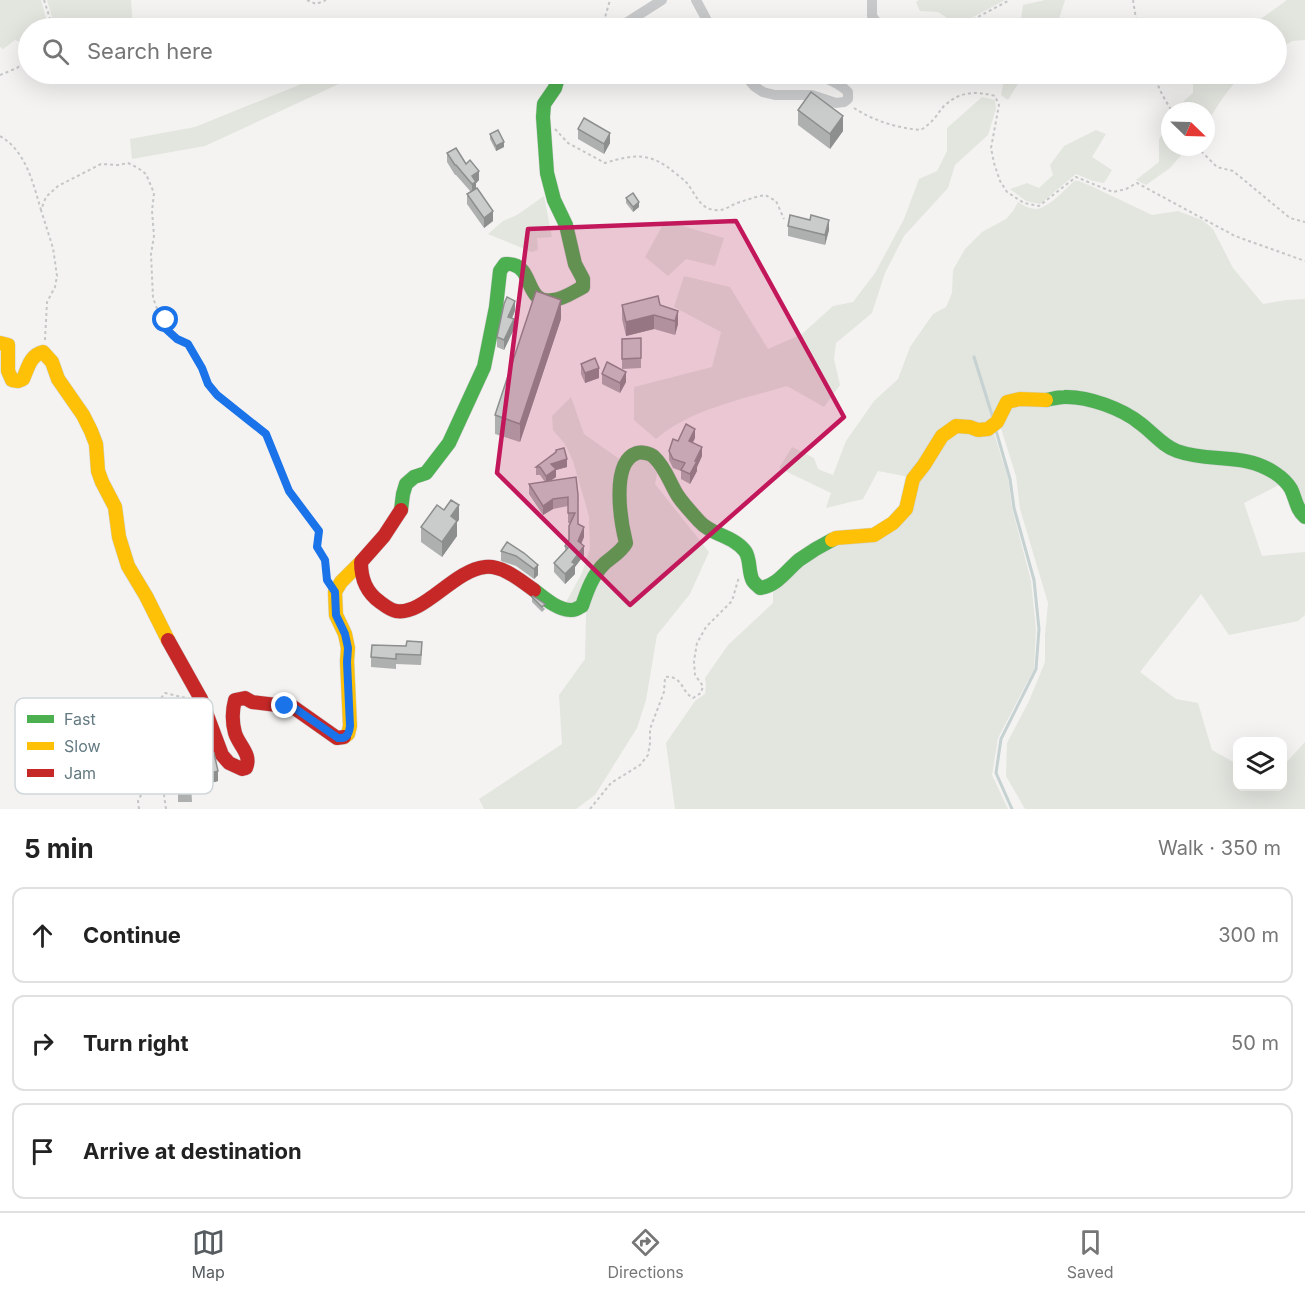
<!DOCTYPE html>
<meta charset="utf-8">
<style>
:root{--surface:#fff;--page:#f6f6f6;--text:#222;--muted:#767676;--line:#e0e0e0;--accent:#565c5f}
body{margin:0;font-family:Inter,sans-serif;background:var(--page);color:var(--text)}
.controls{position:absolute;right:18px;bottom:18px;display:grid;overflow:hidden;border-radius:12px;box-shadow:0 6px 24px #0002}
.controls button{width:54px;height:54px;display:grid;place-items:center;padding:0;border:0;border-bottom:2px solid var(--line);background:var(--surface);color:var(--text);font:30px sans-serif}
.compass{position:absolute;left:1161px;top:102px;width:54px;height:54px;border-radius:50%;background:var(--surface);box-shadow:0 6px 24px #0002;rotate:113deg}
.stop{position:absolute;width:18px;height:18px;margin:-14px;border:4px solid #1a73e8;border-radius:50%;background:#fff}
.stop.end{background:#1a73e8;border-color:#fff;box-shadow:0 2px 6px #0008}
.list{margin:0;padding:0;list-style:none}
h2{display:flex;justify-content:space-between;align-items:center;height:78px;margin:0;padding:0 24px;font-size:26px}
h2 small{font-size:20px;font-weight:400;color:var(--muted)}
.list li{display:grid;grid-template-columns:39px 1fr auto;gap:18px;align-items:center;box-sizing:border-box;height:96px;margin:0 12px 12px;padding:0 12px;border:2px solid var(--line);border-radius:12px}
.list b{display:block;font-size:22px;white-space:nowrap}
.list em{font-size:20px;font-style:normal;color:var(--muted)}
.icon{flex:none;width:33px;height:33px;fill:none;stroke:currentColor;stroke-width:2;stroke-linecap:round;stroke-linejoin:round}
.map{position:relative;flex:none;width:1305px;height:809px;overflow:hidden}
.search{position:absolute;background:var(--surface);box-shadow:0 6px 24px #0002;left:18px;right:18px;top:18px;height:66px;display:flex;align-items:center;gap:15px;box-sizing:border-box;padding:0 21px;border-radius:33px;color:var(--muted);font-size:22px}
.sheet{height:402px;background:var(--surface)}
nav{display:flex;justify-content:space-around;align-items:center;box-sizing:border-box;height:84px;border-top:2px solid var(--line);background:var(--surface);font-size:16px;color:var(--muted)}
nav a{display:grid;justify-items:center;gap:3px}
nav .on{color:var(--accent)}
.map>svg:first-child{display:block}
.green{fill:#e3e5df}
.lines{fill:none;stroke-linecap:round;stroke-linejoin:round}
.stream{stroke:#c6d1d2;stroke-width:3}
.fast-casing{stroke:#d0d1d2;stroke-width:15}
.slow-casing{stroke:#d0d1d2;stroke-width:15}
.jam-casing{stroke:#d0d1d2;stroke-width:15}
.path{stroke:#c5c6c7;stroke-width:2;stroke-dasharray:3 3;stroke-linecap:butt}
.street{stroke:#c8c9ca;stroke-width:10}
.fast{stroke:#4caf50;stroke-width:14}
.slow{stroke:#ffc107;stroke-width:14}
.jam{stroke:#c62828;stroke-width:14}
.wall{fill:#aeafaf}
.shaded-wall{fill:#8d8e8e}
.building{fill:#cacbcb;stroke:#8d8e8e;stroke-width:1.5}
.route{stroke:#1a73e8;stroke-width:8}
.marked{fill:#c2185b;fill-opacity:0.2;stroke:#c2185b;stroke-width:4.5;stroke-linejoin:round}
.key{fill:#fff;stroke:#d0d7da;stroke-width:1.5}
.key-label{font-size:16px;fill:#647a82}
</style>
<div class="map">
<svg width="1305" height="809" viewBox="0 0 1305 809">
<rect width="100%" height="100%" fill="#f4f3f2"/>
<g class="green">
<path d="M0,0H41L49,28H28V45L15,40L3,49L0,47Z"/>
<path d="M47,0H131L133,28H55Z"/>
<path d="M919,0H1005L958,25L938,12L920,11L916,2Z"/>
<path d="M1045,0H1065L1056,28H1020L1023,5Z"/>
<path d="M1287,0H1305V40L1292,41L1277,51L1276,28H1248Z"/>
<path d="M326,74H334L341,83L205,146L132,159L130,139L195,127Z"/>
<path d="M1005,74H1024L1008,100L1001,95Z"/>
<path d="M1193,74H1243C1228,89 1217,105 1207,124H1206V111H1176L1175,109L1193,93Z"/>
<path d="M982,97L995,100L996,109L988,135L955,165L948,188L904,236L885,273L872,313L836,343L834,359L840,385L824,407L787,386C744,399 691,409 656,439L634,420V387L712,367L721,332L674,307L684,276L730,287L768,349L802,334L833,306L853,302L875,273L904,219L919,179L937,171L947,151V128Z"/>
<path d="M1170,125V147H1188L1170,168L1146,185L1136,180L1159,162V139Z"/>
<path d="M1096,130L1106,134L1092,157L1112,170L1104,183L1093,181L1076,174L1040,204L1026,201L1010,189L1027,183L1039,188L1053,175L1050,165L1064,146Z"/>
<path d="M1074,181H1079L1091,186L1152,215L1178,211L1202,220L1213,229L1233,268L1263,304L1287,300L1305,299V509L1282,471L1182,449L1163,435L1142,415L1129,409L1028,393L990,421L981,423L960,421L909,477L878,471L863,499L826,508L831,493L779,468L792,447L814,458L818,469L833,475L846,441L874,401L898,379L910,347L933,314L946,307L952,293L953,270L965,249L982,232L1006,219L1013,211L1018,202C1023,205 1029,209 1036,209C1047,209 1066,189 1074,181Z"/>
<path d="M544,196L552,237L537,238L538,250L532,252L488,234L503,221L517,215Z"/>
<path d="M665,221L724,238L715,266L686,259L668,276L645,257Z"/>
<path d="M571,397L584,434L622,461V544L578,603L565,604L582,573L590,549L589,516L573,461L565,444L553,430L552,416Z"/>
<path d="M1065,401L1104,407L1156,441L1261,468L1281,484L1244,503L1262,556L1305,552V615L1298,621L1229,635L1201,594L1140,672L1176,699L1198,703L1212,750L1237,764L1238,786H1282L1283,766L1305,742V809H1025L1006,776L1007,743L1029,701L1045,662V635L1048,603L1020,509L1016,476L1000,425L1009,406Z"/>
<path d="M957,430H993L1008,478L1012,508L1031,581L1036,629L1034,669L998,738L992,775L1008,809H675L666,743L695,701L705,694L706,685L705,678L728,645L773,603V589L820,549L896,523L917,480L935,452Z"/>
<path d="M636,460H647L658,468L655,484L709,552L690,594L657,635L646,700L637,728L595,795L576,809H484L479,799L562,744L559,695L585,659L586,612L590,595L605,571L622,558L623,492L630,466Z"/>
</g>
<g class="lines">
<g class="stream">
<path d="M974,357L993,418"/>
<path d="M995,427L1010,479L1014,508L1034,580L1039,629L1036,669L1001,739L996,773L1012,809"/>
</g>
<g class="fast-casing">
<g id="fast">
<path d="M1046,400C1052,399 1058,397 1064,397C1088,396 1123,409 1141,424C1153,433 1163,446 1177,451C1210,463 1243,452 1275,473C1281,477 1287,482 1291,489C1296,499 1296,509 1305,517"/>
<path d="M401,510L403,494L406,484L414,477L426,473L449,443L484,367L496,307L500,271L505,264C506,264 514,264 514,265C533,270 526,305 553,300C564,299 573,292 583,287V279L575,264L566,225L554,200L547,173L543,117L544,104L555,88L559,74"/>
<path d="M534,590C544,598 559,611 572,610C576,610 579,607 582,606C587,591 593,574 605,563C613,556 621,552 626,543C621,523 610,462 637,453C642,452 650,453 654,457C666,468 670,484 678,496C684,505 692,513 699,521C711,535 734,536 745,551C751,559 748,573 753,581C755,584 758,586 760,588C777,586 786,571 799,560C810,552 820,546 832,540"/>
</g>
</g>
<g class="slow-casing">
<g id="slow">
<path d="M0,343L8,345V371L12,380L18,381L23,379C28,368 30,355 43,352L52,362L58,379L83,415L91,431L96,444L98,471L102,482L115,507L119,537L128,566L146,596L168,640"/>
<path d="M832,540L836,538L874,535L893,523L906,509L913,479L924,465L942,436L956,426L970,427L978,430L988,429L997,422L1007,402L1020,399L1046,400"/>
<path d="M344,737L348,734L350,726L347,661L348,648L345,634L336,615L335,592L341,582L361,562"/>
</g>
</g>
<g class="jam-casing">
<g id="jam">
<path d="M401,510L384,536L361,562C361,579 366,592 380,602C384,605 390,610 396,611C423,616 454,570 485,567C503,565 521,581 534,590"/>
<path d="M168,640L201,699L222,755L229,763L242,769L246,768C252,754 239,746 235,733C232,722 232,711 235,700L245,698L252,702L293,707L337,738L344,737"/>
</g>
</g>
<g class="path">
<path d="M44,0L53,28"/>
<path d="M307,0L316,4L326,0"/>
<path d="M1133,0L1136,19L1141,28"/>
<path d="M602,28L610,0"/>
<path d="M957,28L1008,1"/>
<path d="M1155,74C1157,87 1165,100 1172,111"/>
<path d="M0,75L17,68L28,59"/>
<path d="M854,108C874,121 897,128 921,130C925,127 929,124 932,121C937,116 940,110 945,105C961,91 976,91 995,96L999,105L991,148L994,163L1000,181L1007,192L1024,203L1039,206L1076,177L1113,192L1126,189L1137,183L1235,236L1305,261"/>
<path d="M555,129L568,143L605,163C634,154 651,152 675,173C679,176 683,179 686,182C695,192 699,209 715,210C724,211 730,206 737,203C746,200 755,197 765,195L776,201L784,219"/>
<path d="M0,136C26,151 33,183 41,210"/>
<path d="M1197,147L1217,167L1233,171L1290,218L1305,222"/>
<path d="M45,340L47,302L55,287L57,276L53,248L41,210L46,197L58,186L101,164L118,165L128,163L138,168L146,174L154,193L152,211L154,236L151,254L153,298L158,311L166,320L167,329L177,339L187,344L202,368L208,384L217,395L266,434L289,491L319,531L317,547L325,560L328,582"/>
<path d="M139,809L138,801L144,789L139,758V734L129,722V715L152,710L165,693L186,698"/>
<path d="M166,809L164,795L177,781L184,769L186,698"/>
<path d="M590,809L611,783L640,765L648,755L650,743V729L664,692L665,677C683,675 681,692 693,698L701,693L703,686L695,675L694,661L697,643L706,627L732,601L739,577"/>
</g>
<g class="street">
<path d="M696,0L711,28"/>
<path d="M872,0V16L881,28"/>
<path d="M618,28L662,0"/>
<path d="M744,74L754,86L763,92L775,95H812L836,103L844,102L848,99V92C839,82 828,80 817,74"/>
</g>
<use href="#fast" class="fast"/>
<use href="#slow" class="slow"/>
<use href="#jam" class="jam"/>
</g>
<g class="wall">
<path d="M798,110L843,131L830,149L798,125Z"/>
<path d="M578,129L610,143L604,154L578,139Z"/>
<path d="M490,134L504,147L496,151L490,139Z"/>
<path d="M447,153L466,164L479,180L476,183V188L493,221L484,228L467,204V194L471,192L456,175H455L447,162Z"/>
<path d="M626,198L639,207L633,212L626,203Z"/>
<path d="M788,226L829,230L825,245L788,236Z"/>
<path d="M622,305H660L678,311V324L675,335L654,329L626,336L622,319Z"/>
<path d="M515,311L512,318L514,329L504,350L497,347V337Z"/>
<path d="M561,319L520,442L495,434V415Z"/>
<path d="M641,338V368L622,369V339Z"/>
<path d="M581,364L599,378L585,383L581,374Z"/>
<path d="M602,374L626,382L620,393L602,384Z"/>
<path d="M695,438L693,442L702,456L697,467V471L690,484L681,479V471L673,468L669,460V451L678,441Z"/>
<path d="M556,450L567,467L556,470V477L550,481L576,477L578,524L584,537L581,544L584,555L575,567V574L565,584L554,572V563L565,551V546L569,541L570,523H568V506L553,509L543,515L529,494V484L545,482L540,475H536V467L556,453Z"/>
<path d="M459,520L457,522V536L442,557L421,542V527Z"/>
<path d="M507,542L538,565V575L534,579L516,566L501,561V551Z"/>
<path d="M532,597L545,609L542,612L532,602Z"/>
<path d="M422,652L421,665L396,664V669L371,667V657Z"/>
<path d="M120,720L132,735V745L121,746Z"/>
<path d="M206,755L218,781L211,783L206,765Z"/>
<path d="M178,782H191L192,802H178Z"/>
</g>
<g class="shaded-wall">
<path d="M843,116V131L830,149V134Z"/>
<path d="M610,133V143L604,154V144Z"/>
<path d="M504,142V147L496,151V146Z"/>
<path d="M479,171V180L476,183V192L472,194V176Z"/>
<path d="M639,202V207L633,212V207Z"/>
<path d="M493,211V221L484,228V218Z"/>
<path d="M829,220V230L825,245V235Z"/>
<path d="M561,300V319L520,442V424Z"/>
<path d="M515,301V311L508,327V317Z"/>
<path d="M678,311V324L675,335V321Z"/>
<path d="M654,315V329L626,336V322Z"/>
<path d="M514,319V329L504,350V340Z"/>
<path d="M599,368V378L585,383V373Z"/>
<path d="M626,372V382L620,393V383Z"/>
<path d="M695,429V438L689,450V441Z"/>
<path d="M702,447V456L697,467V471L690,484V474Z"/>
<path d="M567,459V467L556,470V477L546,484V476L551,464Z"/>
<path d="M553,499V509L543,515V506Z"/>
<path d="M459,505V520L457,522V536L442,557V542L451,516Z"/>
<path d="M584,527V537L578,551V541Z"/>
<path d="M584,546V555L575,567V574L565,584V574L572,562Z"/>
<path d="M538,565V575L534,579V569Z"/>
<path d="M218,771V781L211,783V773Z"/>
</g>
<g class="building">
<path d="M811,92L843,116L830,134L798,110Z"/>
<path d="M584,118L610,133L604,144L578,129Z"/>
<path d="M498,130L504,142L496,146L490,134Z"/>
<path d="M456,148L466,164L470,160L479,171L472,176L476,182L472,184L456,165H455L447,153Z"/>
<path d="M477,188L493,211L484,218L467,194Z"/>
<path d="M633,193L639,202L633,207L626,198Z"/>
<path d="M790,215L810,220L811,215L829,220L825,235L788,226Z"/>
<path d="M536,291L561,300L520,424L495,415Z"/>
<path d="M658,296L660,305L678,311L675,321L654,315L626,322L622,305Z"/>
<path d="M507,297L515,301L508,317L514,319L504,340L497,337L504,304Z"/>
<path d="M641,338V358L622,359V339Z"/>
<path d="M595,358L599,368L585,373L581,364Z"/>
<path d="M607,362L626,372L620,383L602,374Z"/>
<path d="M686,424L695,429L689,441L702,447L695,461H697L690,474L681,470L685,463L673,459L669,451L673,439L678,441Z"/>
<path d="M564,448L567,459L551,464L556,469L546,476L540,467H536L556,452V450Z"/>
<path d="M576,477L578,495V524L584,527L578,541L584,546L572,562L575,564L565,574L554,563L568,548L565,546L569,540V526L575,513H568V497L553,499L543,506L529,484Z"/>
<path d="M451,500L459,505L451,516L457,521L442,542L421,527L437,505L444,510Z"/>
<path d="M507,542L524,553L538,565L534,569L516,556L501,551Z"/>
<path d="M533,596L545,604L542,607L532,597Z"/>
<path d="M407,641L422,642L421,655L396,654V659L371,657L372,645L406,646Z"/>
<path d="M214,753L218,771L211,773L206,755Z"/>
</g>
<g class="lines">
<path class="route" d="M166,320V329L177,339L188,344L202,368L208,384L217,395L266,434L289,491L319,531L317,547L325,560L327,580L335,592L336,615L345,634L348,648L347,662L350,726C349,734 347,739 338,738L293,707L285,706"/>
</g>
<path class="marked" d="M736,221L844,417L630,605L497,473L528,229Z"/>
<rect x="15" y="698" width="198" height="96" rx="9" class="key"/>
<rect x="27" y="715" width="27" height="8" fill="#4caf50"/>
<rect x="27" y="742" width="27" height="8" fill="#ffc107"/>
<rect x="27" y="769" width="27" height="8" fill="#c62828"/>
<g class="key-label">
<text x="64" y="725">Fast</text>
<text x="64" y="752">Slow</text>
<text x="64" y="779">Jam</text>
</g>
</svg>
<div class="controls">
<button><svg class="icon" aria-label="layers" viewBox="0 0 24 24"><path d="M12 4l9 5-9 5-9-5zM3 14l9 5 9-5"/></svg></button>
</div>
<svg class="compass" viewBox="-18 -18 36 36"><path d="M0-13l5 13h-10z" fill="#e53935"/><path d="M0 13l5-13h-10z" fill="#767676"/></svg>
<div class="stop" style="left:166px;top:320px"></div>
<div class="stop end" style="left:285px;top:706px"></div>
<div class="search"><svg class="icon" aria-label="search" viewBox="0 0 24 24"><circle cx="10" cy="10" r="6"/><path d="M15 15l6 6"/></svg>Search here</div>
</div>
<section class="sheet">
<h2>5 min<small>Walk · 350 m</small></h2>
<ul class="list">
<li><svg class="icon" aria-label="ahead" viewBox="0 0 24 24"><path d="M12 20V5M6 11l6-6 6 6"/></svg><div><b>Continue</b></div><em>300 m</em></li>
<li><svg class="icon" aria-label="right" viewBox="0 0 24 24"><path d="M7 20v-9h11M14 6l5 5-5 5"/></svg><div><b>Turn right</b></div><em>50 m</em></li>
<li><svg class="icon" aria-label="arrive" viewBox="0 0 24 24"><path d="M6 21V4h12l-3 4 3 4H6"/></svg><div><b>Arrive at destination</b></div></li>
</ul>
</section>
<nav>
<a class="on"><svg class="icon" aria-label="map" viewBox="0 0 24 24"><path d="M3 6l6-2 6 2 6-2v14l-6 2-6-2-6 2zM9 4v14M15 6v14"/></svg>Map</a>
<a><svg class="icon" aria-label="directions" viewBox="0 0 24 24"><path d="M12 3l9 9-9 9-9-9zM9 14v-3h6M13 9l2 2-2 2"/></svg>Directions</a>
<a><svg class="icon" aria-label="saved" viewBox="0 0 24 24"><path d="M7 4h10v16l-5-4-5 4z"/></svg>Saved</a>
</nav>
